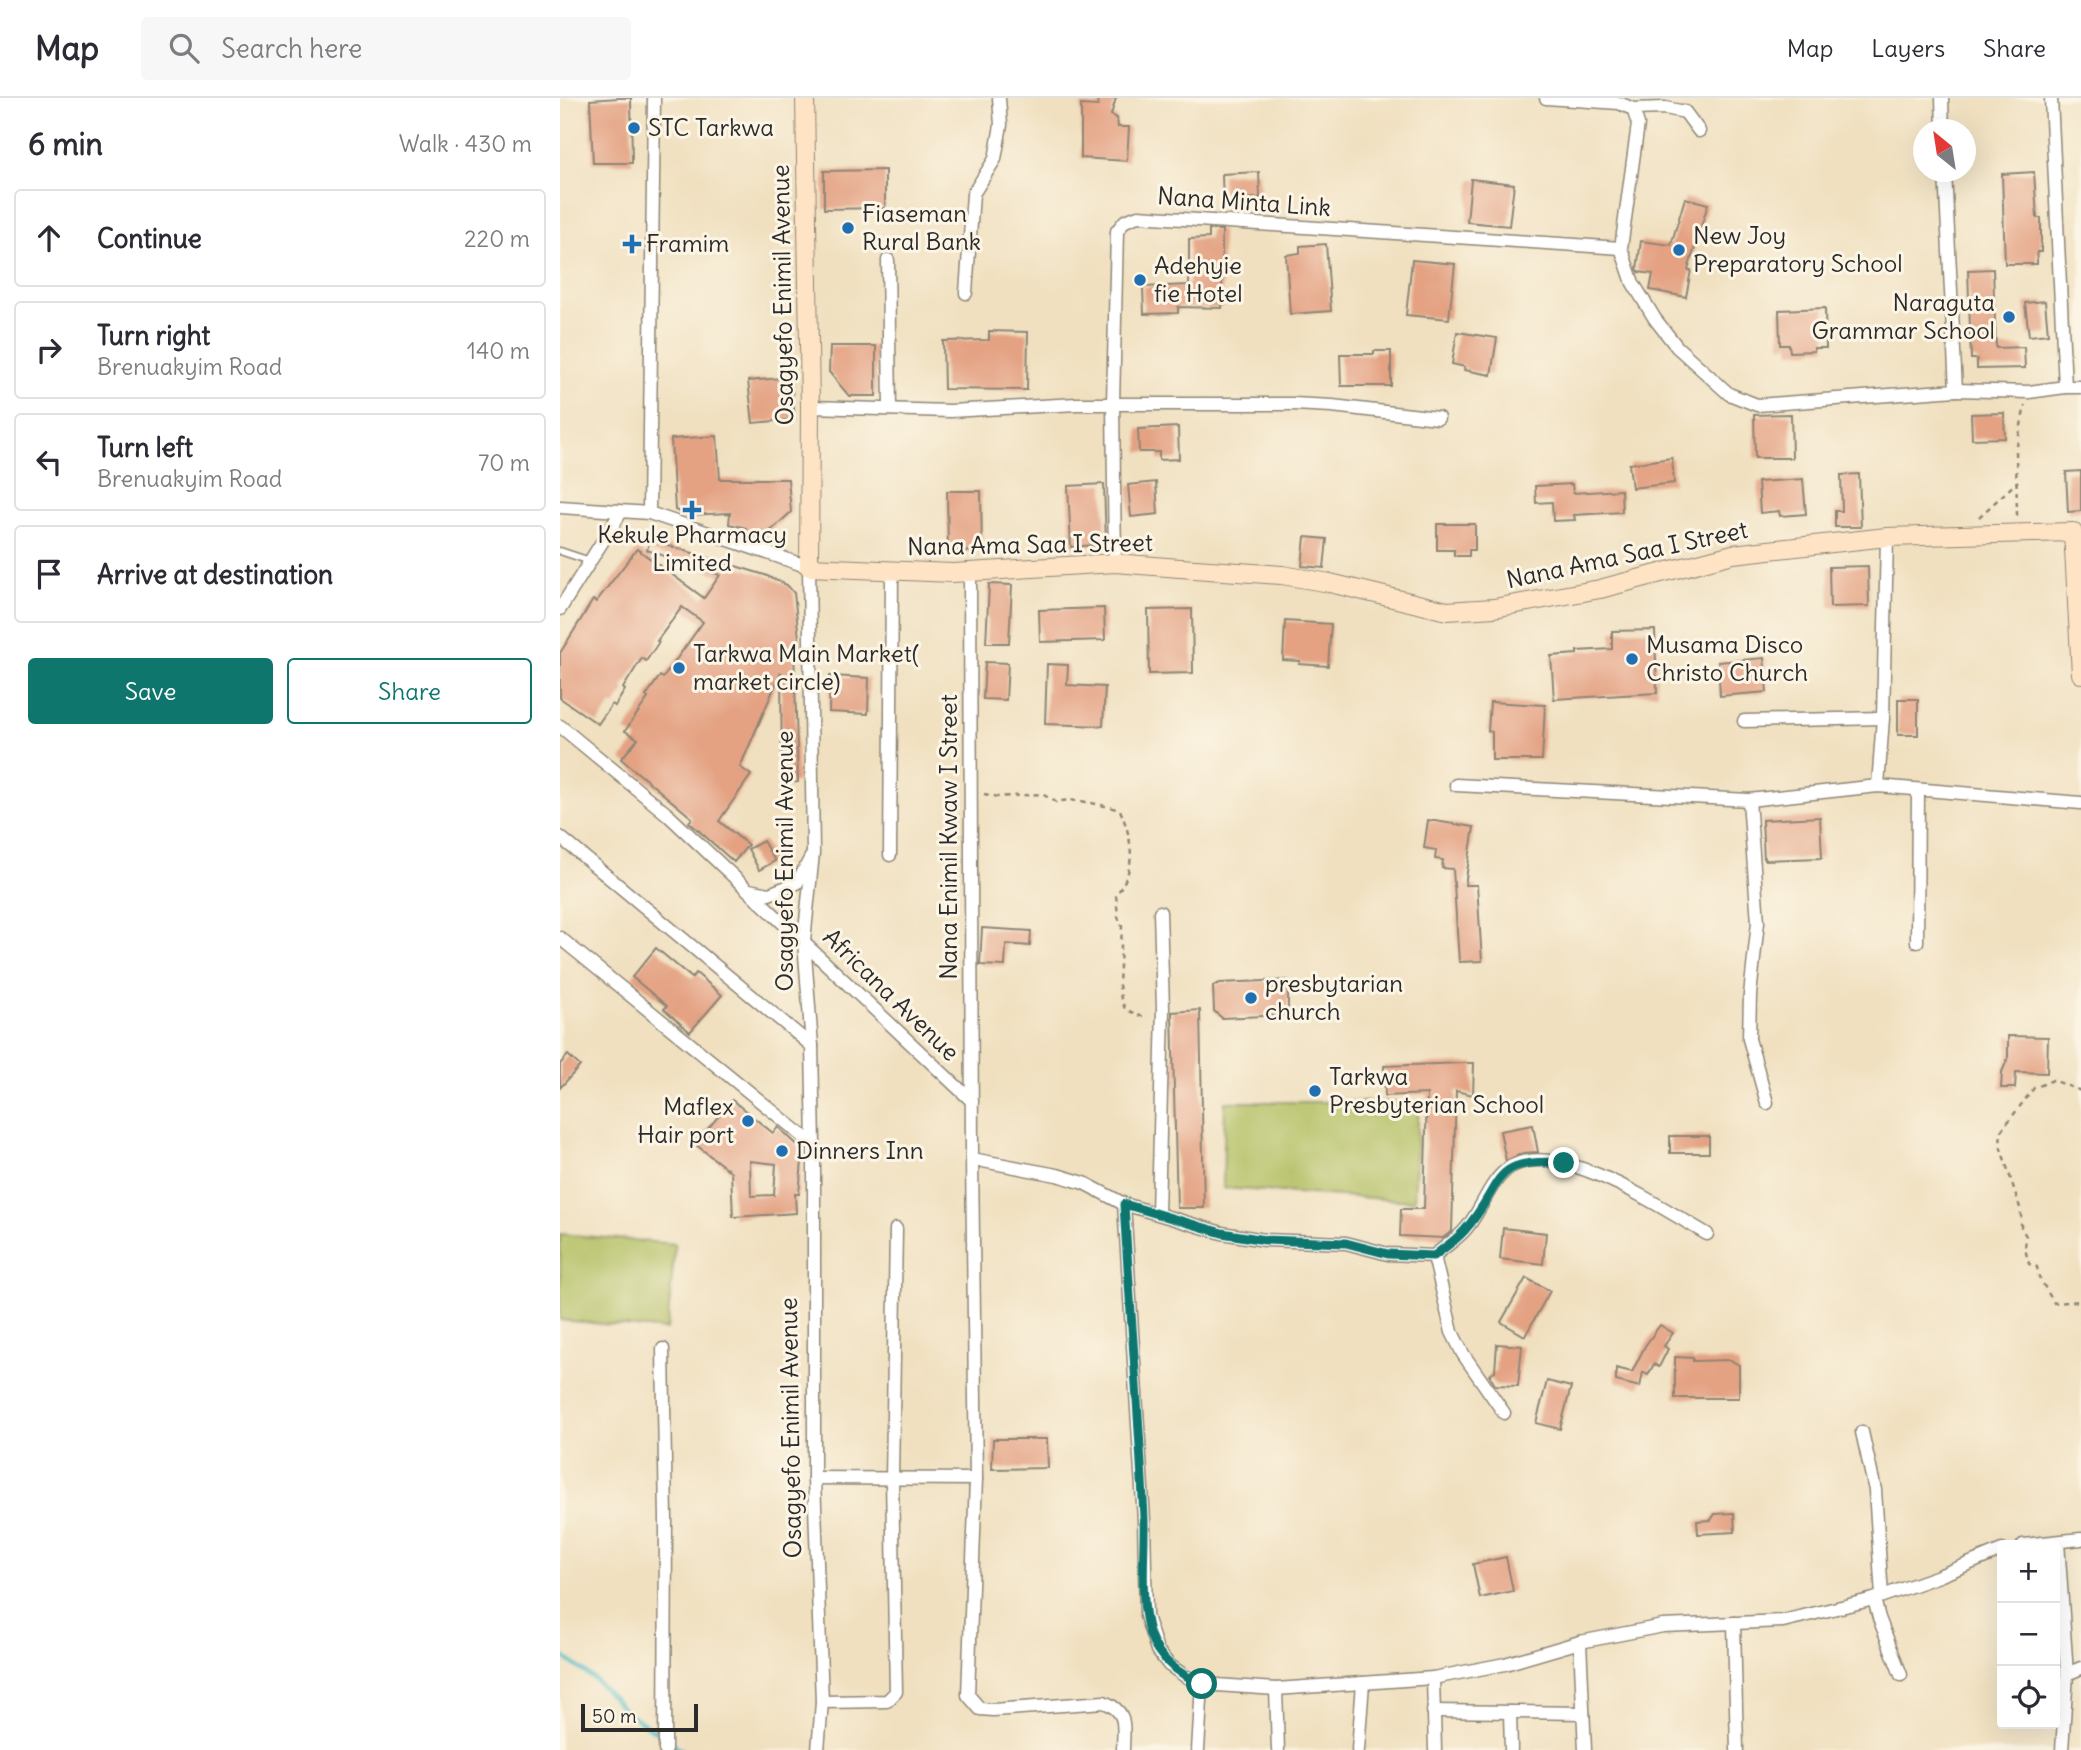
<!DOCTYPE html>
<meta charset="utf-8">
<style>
:root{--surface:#fff;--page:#f7f7f7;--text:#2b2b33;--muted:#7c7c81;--line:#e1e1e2;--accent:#0f766e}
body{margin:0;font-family:Delius,sans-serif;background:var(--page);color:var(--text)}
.controls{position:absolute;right:21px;bottom:21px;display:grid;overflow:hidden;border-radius:7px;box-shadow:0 7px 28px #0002}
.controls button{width:63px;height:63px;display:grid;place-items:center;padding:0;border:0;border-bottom:2px solid var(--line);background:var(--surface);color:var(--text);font:35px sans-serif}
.compass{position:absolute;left:1353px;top:21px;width:63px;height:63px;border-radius:50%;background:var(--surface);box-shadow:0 7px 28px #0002;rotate:330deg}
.scale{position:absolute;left:21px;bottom:18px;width:117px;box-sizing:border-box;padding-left:7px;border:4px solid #2b2b2b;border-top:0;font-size:19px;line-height:24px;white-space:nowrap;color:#2b2b2b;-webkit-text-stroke:5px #fcf5e5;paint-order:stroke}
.stop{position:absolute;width:21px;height:21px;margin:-16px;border:5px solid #0f766e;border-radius:50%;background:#fff}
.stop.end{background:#0f766e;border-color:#fff;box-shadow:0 2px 7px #0008}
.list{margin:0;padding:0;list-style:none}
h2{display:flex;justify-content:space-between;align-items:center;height:91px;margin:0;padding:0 28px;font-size:30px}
h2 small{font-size:23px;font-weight:400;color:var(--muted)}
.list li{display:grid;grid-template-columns:46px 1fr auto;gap:21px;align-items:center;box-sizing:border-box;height:98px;margin:0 14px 14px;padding:0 14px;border:2px solid var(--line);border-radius:7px}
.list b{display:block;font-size:26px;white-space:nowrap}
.list p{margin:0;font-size:23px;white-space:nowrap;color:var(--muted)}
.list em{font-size:23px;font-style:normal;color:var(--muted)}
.actions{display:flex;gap:14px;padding:21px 28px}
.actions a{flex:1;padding:16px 0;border:2px solid var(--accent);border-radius:7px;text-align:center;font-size:24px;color:var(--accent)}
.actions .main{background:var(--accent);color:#fff}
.icon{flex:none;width:38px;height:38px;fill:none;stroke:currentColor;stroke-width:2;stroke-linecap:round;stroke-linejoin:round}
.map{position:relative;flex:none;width:1521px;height:1652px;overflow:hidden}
header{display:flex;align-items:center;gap:42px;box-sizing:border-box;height:98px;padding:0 35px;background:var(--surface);border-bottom:2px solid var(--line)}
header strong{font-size:33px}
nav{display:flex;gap:38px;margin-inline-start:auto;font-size:24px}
.search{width:490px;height:63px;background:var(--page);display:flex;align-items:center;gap:18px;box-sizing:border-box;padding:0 24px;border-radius:7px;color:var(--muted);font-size:26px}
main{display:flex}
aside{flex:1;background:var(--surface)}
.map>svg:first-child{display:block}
.green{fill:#b0bd5f;stroke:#6e7445;stroke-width:2}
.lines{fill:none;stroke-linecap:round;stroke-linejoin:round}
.stream{stroke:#4cbac7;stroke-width:4.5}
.building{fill:#e4a283;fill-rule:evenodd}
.lane-casing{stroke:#8e8676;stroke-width:9}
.street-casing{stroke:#8e8676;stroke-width:15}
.secondary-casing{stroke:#8e8676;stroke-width:20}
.path{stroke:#8e8676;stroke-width:2.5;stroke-dasharray:5 5;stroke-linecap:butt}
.lane{stroke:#fff;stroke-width:6}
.street{stroke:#fff;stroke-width:12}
.secondary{stroke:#fee4c5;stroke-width:18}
.route{stroke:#0f766e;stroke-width:9}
.poi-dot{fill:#1f6fb2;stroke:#fcf5e5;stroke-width:2.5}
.labels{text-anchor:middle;stroke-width:6;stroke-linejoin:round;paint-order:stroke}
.poi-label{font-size:24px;fill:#2b2b2b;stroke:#fcf5e5;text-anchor:start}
.street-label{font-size:24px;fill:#2b2b2b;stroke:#fcf5e5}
</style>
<header>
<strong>Map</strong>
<div class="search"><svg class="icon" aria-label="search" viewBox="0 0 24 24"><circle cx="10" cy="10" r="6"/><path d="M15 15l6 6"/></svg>Search here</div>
<nav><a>Map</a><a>Layers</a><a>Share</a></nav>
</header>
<main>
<aside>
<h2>6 min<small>Walk · 430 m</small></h2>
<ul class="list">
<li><svg class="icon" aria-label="ahead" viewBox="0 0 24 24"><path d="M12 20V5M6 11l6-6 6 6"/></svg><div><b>Continue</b></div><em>220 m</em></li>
<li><svg class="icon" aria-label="right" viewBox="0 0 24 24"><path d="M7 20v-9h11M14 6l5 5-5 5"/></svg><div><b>Turn right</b><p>Brenuakyim Road</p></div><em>140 m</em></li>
<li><svg class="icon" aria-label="left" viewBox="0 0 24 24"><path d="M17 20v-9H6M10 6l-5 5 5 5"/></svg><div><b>Turn left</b><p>Brenuakyim Road</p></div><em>70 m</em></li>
<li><svg class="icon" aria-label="arrive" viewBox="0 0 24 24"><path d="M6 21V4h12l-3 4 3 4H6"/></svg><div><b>Arrive at destination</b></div></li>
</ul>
<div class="actions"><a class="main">Save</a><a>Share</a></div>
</aside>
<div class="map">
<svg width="1521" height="1652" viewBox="0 0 1521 1652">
<rect width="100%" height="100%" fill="#fcf5e5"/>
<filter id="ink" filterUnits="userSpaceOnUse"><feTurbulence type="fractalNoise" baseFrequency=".0143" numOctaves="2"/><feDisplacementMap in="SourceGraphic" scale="14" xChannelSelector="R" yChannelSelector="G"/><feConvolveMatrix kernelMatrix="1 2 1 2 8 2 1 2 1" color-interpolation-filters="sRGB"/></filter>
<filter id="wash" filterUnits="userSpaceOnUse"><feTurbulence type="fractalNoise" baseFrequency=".00686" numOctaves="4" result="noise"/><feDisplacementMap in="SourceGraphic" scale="28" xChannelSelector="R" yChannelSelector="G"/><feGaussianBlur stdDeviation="1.57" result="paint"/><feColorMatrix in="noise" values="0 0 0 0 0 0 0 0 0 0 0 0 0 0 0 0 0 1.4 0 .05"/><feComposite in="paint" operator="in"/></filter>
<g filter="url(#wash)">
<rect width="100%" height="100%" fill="#f0e0c0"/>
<g class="green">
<path d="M665,1004H859L854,1103L663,1090Z"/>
<path d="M0,1136L115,1146L107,1232L0,1222Z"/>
</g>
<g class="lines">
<path class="stream" d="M0,1556L34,1581L67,1614L122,1652"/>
</g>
<g id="blocks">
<g class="building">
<path d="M59,0H71L72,65H33L30,2Z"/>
<path d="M537,0H556L551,17L557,20L558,29H569L567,63L521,60V7L538,8Z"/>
<path d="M325,72V110L264,111V73Z"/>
<path d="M699,74L700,100L680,101V106L663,107L662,76Z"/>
<path d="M1474,74L1477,120H1481V154H1477V166H1445L1442,76Z"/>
<path d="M911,81L954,86L949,128L907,124Z"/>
<path d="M1125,100L1148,106L1128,172H1131L1126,199L1090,192L1093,176L1079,174L1077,171L1081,143L1111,147Z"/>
<path d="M649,132H662V210L618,209V215L584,216L583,189L629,187V141L649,140Z"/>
<path d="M766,146L771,213L730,216L726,157L740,155V148Z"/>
<path d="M852,162L895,166L889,221L846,217Z"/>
<path d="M1433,171L1436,250L1464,249L1465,270L1417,271V261H1411L1408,172Z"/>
<path d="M1485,203L1488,236L1469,238L1465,205Z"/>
<path d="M1265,210L1266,250H1254V253L1230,254L1229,247H1220L1219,212Z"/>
<path d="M429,233L468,234L467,292L384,291L383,243L429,242Z"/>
<path d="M897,234L937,240L931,277L904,272L905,269L892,266Z"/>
<path d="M270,248H316V298H289L269,274Z"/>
<path d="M814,253H831V288H781L780,256H814Z"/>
<path d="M231,279L235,321L193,325L188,283Z"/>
<path d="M1444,315L1445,340L1412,341L1411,316Z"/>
<path d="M1231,316L1232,360H1195L1194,317Z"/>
<path d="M618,329L619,361L599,362V354H579L578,331Z"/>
<path d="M157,338L160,381H228L231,414L203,440L185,435L186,430L169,426L170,415L128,417L115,412L111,341Z"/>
<path d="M1112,360L1114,385L1072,390L1069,366Z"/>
<path d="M1521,373V413L1508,414L1506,374Z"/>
<path d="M1299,376L1301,429H1275V413H1282L1281,377Z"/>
<path d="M1243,381L1246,416L1220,418L1219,413L1200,415L1198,384Z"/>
<path d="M596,384L598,416L571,419L568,387Z"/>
<path d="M544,386L546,446L511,449L508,388Z"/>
<path d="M1012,386L1013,395L1061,392L1062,414L1014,417L1015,422L993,423L992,404L976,405L975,388Z"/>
<path d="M387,393H421L422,453L388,454Z"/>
<path d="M877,426H915V452H909V458H894V452H877Z"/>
<path d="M745,439L767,441L764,470L742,468Z"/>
<path d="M90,442L205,477L227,487L234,495L240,549H234L238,684L222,685L221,574L180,669L191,677L159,723L188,747L174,764L129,724L132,720L61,661L78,641L65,633L88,600L86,598L100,578L103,580L143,524L122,509L97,543L99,544L86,563L82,560L63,590L65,592L55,608L52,606L38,626L0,600V555L33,502L36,504L77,451L144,500L160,477L87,452Z"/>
<path d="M1308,468L1309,508L1270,509L1269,469Z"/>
<path d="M429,486L452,487L449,545H426Z"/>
<path d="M544,510L545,542L480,544L479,512Z"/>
<path d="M632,511L633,575L589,576L588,512Z"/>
<path d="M725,523L771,526L768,568L739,566L740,563L723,562Z"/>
<path d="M1095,532L1097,595L994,601L991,558L1017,556V553L1052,551V533Z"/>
<path d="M1204,560L1207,594L1160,598L1158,564Z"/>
<path d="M425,564L448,565L446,602L423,601Z"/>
<path d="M487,566L508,567L507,587L545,589L543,628L485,626Z"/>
<path d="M270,578L309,580L308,616L269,614Z"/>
<rect x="1338" y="601" width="20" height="36"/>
<path d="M930,604L985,607L982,662H932V634L928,633Z"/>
<path d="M1260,719L1262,760L1204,762L1202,722Z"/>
<path d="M868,722L914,729L905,787H917L922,863L899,864L893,771L882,770L883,762L875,761L876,752L864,750Z"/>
<path d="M203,743L215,763L199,772L188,751Z"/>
<path d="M422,830L471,833L470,848L446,846L445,868L420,867Z"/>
<path d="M96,850L132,880L136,875L162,897L130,934L104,911L107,908L72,879Z"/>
<path d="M728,882V917L662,920L654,913L653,888L660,885Z"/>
<path d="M640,912L644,1110H617L612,914Z"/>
<path d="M1448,938L1488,939L1487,975L1456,974L1455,990H1441L1442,974L1448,960Z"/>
<path d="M8,957L20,968L0,990V966Z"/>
<path d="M904,965H914L913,997L896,993L892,1133L883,1140L840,1138L841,1111H864L867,996L825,998L824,968Z"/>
<path d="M172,1002L213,1035L218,1029L243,1052L239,1096H235L236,1115L173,1119L171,1074L135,1046ZM190,1063L216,1066L214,1097L191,1098Z"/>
<path d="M973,1027L978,1054L963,1055L946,1063L940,1033Z"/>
<rect x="1110" y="1038" width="39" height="17"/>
<path d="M943,1130L986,1135L983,1166L940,1161Z"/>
<path d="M966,1180L990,1193L965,1238L941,1224Z"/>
<path d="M1100,1227L1113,1235L1104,1248L1108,1251L1099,1269L1094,1266L1088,1277L1083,1274L1080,1289L1056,1283V1270L1072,1274L1085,1248Z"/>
<path d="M937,1246L962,1248L958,1288L935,1287L929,1277L935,1273Z"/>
<path d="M1115,1259L1133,1260V1263L1170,1262L1179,1267V1300H1115Z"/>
<path d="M987,1283L1011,1289L1000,1331L976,1325Z"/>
<path d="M433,1341H487L488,1370L432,1371Z"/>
<path d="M1174,1415L1175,1434L1138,1436L1137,1423L1151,1422L1155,1416Z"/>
<path d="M946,1459L953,1493L920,1500L913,1466Z"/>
</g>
</g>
</g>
<g filter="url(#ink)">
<use href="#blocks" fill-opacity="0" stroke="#8e8676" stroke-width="2"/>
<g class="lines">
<g class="lane-casing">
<path id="lane" d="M0,453L30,463"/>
</g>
<g class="street-casing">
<g id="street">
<path d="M986,0L1059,5L1073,11L1105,10L1125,14L1139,33"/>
<path d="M1382,0L1383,32"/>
<path d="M1073,11L1078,26L1061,150L1073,185L1095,221L1117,249L1169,296L1197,307L1396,292L1385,74"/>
<path d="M328,162L330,311"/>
<path d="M406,195L413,96L435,61L441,27L439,0"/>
<path d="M1505,289H1521"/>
<path d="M1396,292L1469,294L1505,289L1491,0"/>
<path d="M250,309L390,313L517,306H733L772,308L878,320"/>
<path d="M0,409L89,415L249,469L253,755L244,843L252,948L254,1047V1380L262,1604L258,1652"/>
<path d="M89,415L94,0"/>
<path d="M555,465L553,306L557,133L565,123L578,118L1061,150"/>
<path d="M410,475L412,1061L416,1381L408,1597L420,1611L433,1612L544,1604C569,1614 563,1629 563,1652"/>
<path d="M0,511L61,414"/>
<path d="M1184,623L1323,620"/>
<path d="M0,628L107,716L412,1003"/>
<path d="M896,687L1189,702L1318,688L1521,705"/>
<path d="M1318,688L1323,620L1327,439"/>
<path d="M1189,702L1198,824L1190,897L1189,941L1207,1005"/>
<path d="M0,739L252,948"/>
<path d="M330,757L332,474"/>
<path d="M189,792L209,796L237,785L251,759"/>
<path d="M0,840L254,1047"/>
<path d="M1357,844L1358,692"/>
<path d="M412,1061L497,1077L524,1085L564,1106L662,1135L705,1142L786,1145L828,1156L874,1158C883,1150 894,1143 903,1134C920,1117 927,1088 946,1072C992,1035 1105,1112 1147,1136"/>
<path d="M564,1106L584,1422L586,1518L597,1552L609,1567L625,1578L642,1586L716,1591L873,1580L945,1566L1020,1544L1103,1528L1223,1523L1314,1501L1379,1478L1442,1452"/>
<path d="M598,1116L603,910L600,814"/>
<path d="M874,1158L892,1234L903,1256L944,1315"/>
<path d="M103,1251L106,1421L105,1652"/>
<path d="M1302,1334L1315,1392L1322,1498"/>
<path d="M254,1380L416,1381"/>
<path d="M1498,1444L1507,1576L1502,1652"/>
<path d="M1463,1447L1521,1441"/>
<path d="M1314,1501L1319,1520L1341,1577"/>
<path d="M1174,1525L1177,1652"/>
<path d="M1020,1544L1025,1652"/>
<path d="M1507,1576L1521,1570"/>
<path d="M873,1580L875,1652"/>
<path d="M716,1591L718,1652"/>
<path d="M262,1604L327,1603L336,1594L332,1381L336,1131"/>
<path d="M873,1613L1023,1615"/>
<path d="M950,1614L951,1652"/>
<path d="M638,1652L642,1586"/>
<path d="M798,1652L803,1585"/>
</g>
</g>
<g class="secondary-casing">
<path id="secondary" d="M245,0L250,309L249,469L393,475L555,465L620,470L722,477L770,485L887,513L934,510L1040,491L1173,456L1327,439L1513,434L1521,576"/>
</g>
<g class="path">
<path d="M1457,418L1456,353L1465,307"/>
<path d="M1419,419L1458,383"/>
<path d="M424,696L438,699L482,696L496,704C514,699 541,707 560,712C573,743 577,769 556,797L558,819L562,828L559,887L561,901L565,911L580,918H588"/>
<path d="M1521,993L1493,982L1474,990L1441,1033L1440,1047L1461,1113V1129L1466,1138L1465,1151L1469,1166L1477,1169L1479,1179L1494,1205L1521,1203"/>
</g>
<use href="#lane" class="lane"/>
<use href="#street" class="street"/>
<use href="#secondary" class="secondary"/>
</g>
</g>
<g class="lines" filter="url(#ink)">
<path class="route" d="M642,1586C619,1576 599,1562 590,1537C579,1503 585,1456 584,1420C579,1315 570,1211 564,1106L662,1135L705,1142L786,1145L828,1156L874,1158C884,1150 896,1142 904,1133C946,1087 926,1059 1004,1065"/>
</g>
<g class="poi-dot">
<circle cx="74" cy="30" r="7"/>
<circle cx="288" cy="130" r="7"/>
<path d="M68.5 135.5h7v7h7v7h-7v7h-7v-7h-7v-7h7z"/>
<circle cx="1119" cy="152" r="7"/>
<circle cx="580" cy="182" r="7"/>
<circle cx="1449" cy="219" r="7"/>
<path d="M128.5 401.5h7v7h7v7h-7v7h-7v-7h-7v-7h7z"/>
<circle cx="1072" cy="561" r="7"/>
<circle cx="119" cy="570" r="7"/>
<circle cx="691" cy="900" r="7"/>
<circle cx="755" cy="993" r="7"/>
<circle cx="188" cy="1023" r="7"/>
<circle cx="222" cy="1053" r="7"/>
</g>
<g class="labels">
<g class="poi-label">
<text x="88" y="38">STC Tarkwa</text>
<text x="302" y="124">Fiaseman<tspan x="302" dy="28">Rural Bank</tspan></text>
<text x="1133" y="146">New Joy<tspan x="1133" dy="28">Preparatory School</tspan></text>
<text x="86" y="154">Framim</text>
<text x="594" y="176">Adehyie<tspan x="594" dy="28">fie Hotel</tspan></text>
<text x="1435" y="213" text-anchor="end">Naraguta<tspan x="1435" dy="28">Grammar School</tspan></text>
<text x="132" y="445" text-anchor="middle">Kekule Pharmacy<tspan x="132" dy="28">Limited</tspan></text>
<text x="1086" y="555">Musama Disco<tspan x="1086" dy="28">Christo Church</tspan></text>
<text x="133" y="564">Tarkwa Main Market(<tspan x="133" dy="28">market circle)</tspan></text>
<text x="705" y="894">presbytarian<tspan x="705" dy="28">church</tspan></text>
<text x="769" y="987">Tarkwa<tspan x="769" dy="28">Presbyterian School</tspan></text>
<text x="174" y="1017" text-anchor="end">Maflex<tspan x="174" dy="28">Hair port</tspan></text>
<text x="236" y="1061">Dinners Inn</text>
</g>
<g class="street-label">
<text transform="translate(684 104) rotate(4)" y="8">Nana Minta Link</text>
<text transform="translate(223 197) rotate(-91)" y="8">Osagyefo Enimil Avenue</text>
<text transform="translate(470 447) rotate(-1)" y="8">Nana Ama Saa I Street</text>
<text transform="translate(1067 457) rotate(-12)" y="8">Nana Ama Saa I Street</text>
<text transform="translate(389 739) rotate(-90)" y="8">Nana Enimil Kwaw I Street</text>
<text transform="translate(225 763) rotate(-90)" y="8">Osagyefo Enimil Avenue</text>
<text transform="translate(331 897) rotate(44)" y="8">Africana Avenue</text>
<text transform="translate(231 1330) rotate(-91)" y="8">Osagyefo Enimil Avenue</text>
</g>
</g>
</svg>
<div class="controls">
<button>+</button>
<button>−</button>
<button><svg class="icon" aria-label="locate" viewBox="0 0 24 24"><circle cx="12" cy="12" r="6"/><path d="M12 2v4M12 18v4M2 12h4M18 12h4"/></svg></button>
</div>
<svg class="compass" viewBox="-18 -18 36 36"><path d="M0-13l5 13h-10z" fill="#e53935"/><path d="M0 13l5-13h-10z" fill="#7c7c81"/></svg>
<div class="scale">50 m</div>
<div class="stop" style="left:642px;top:1586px"></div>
<div class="stop end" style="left:1004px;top:1065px"></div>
</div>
</main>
